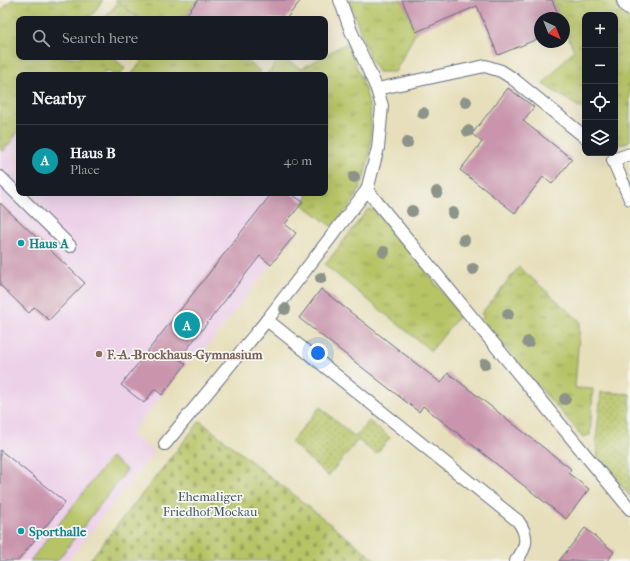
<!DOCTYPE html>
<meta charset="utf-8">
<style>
:root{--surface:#171b24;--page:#20242c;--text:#f1f3f6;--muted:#9ea1a6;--line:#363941;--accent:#d690ce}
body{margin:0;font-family:"IM FELL French Canon",serif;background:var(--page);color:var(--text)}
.controls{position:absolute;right:12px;top:12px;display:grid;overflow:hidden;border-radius:8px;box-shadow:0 4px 16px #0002}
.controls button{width:36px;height:36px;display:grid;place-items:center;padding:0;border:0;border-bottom:1px solid var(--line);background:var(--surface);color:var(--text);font:20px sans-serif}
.compass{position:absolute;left:534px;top:12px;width:36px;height:36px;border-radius:50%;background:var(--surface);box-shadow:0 4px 16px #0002;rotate:137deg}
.you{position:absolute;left:318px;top:353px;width:14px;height:14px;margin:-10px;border:3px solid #fff;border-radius:50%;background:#1a73e8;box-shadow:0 0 0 6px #1a73e833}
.badge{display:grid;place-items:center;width:26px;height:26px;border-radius:50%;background:var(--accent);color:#fff;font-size:13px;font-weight:700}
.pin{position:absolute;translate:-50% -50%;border:2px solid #fff;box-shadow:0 1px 4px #0006}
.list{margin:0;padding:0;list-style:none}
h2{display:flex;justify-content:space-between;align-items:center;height:52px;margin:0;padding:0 16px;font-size:17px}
h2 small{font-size:13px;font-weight:400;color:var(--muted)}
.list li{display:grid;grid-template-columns:26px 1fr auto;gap:12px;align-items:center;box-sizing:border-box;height:72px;padding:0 16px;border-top:1px solid var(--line)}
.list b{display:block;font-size:15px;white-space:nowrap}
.list p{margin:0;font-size:13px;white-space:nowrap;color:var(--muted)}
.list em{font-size:13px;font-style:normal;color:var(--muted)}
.icon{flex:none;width:22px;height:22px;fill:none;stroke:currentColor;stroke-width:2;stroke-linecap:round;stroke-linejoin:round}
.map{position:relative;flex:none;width:630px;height:561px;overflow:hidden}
.search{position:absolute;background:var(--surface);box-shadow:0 4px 16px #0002;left:16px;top:16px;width:312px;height:44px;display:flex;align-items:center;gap:10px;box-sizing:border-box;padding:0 14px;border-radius:8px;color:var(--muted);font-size:15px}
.panel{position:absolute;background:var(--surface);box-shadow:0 4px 16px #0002;left:16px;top:72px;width:312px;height:124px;border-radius:8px}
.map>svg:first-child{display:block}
.built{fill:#edd1e9}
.grass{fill:url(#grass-tufts);stroke:#697a62}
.cemetery{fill:url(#cemetery-stones);stroke:#697a62}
.park{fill:url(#park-dots);stroke:#697a62}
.pitch{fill:#b7c466;stroke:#697a62}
.building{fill:#c994ac}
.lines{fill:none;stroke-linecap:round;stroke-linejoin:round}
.lane-casing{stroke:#626d7f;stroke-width:14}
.secondary-casing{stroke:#626d7f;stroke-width:24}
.lane{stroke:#fff;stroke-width:12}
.secondary{stroke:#fff;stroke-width:22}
.tree{fill:#8c9389}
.culture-dot{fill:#0f9aa8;stroke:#f6f6f2;stroke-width:1.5}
.education-dot{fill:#8d6e63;stroke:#f6f6f2;stroke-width:1.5}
.labels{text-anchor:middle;stroke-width:3.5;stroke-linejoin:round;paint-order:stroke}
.culture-label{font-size:13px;font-weight:bold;fill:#0d838f;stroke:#f6f6f2;text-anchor:start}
.education-label{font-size:13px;font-weight:bold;fill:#785e54;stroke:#f6f6f2;text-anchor:start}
.park-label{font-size:13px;fill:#425460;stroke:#f6f6f2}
</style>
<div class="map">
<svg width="630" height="561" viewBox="0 0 630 561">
<defs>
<pattern id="grass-tufts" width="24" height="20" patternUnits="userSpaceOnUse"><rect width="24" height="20" fill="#b7c466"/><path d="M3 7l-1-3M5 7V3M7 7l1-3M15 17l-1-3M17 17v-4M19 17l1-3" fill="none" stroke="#94a057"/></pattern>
<pattern id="cemetery-stones" width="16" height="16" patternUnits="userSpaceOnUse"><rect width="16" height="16" fill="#b7c466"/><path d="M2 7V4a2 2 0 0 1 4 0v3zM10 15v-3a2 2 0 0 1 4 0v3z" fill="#94a057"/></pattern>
<pattern id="park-dots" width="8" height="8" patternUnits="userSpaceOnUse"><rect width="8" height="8" fill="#b7c466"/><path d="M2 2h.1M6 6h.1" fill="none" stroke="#94a057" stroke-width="1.8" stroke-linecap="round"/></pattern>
</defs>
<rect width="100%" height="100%" fill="#f6f6f2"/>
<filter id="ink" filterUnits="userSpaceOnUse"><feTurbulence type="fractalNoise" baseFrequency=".025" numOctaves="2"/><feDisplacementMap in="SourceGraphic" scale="8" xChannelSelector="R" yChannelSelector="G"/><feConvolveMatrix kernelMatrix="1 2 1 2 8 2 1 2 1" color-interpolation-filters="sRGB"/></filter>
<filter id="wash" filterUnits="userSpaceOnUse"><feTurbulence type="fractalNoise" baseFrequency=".012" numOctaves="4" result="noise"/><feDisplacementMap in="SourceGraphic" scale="16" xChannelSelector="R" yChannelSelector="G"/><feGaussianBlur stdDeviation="0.9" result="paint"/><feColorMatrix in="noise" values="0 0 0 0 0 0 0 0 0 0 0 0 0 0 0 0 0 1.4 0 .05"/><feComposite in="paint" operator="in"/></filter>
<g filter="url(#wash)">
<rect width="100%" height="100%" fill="#e7dfbb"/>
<path class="built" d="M19,131V193H305L308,196L285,224L296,233L209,345L186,364L131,434L154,452L68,561H0V149L3,151Z"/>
<g class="grass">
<path d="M11,0H103L89,19H19V57H112L125,68L120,75H113L106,70L102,75H68L65,73L63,75H19V131L3,152L0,149V12Z"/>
<path d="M115,0H198L187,14L193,19H139Z"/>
<path d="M349,0H402L416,32L395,72H378L369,56Z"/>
<path d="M552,0H619L630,21V141L620,145L615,140V15H585V111L543,84L574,50L564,27V18H560Z"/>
<path d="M347,43C353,59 360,74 365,89C376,126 372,167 354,200C348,210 339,218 332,227L302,204L308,196L305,193H325V75H266L281,57L301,69L322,57H325V55Z"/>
<path d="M145,57H242L261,72L258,75H131Z"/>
<path d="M368,209L379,211L460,315L431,351L325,265Z"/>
<path d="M519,267L580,321L575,388L593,389L590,435L583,437L481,320L484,316L481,314Z"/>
</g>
<path class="cemetery" d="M200,421L377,561H89Z"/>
<g class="park">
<path d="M118,2L139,19H104Z"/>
<path d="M601,392L630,394V496L598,457L596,444Z"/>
<path d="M320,407L355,437L369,421L390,438L376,454L358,440L328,476L291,442Z"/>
</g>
<path class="pitch" d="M111,457L127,470L57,561H30Z"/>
<g id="blocks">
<g class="building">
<path d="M198,0H301L286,19H183Z"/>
<path d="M402,0H552L560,18H540V38L498,55L477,6L416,32Z"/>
<path d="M508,88L534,107L523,121L572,159L552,184L543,177L515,213L460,170L482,142L472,134Z"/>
<path d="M272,193H290L303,202L285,224L296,233L271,265L260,256L179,359L186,364L162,395L155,389L144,403L121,385Z"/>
<path d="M0,203L85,283L49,320L34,307L29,313L0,285Z"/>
<path d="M321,289L441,383L448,373L571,469L568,473L589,489L566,519L423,406L419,412L299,318Z"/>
<path d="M0,450L65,502L18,561H0Z"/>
<path d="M585,528L614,552L607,561H559Z"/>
</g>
</g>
</g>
<g filter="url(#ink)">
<use href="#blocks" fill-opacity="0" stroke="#626d7f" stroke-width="1"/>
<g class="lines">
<g class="lane-casing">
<g id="lane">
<path d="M377,89L485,66L501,71L512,78L585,137"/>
<path d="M630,154L613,160L630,199"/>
<path d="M0,177L70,246"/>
<path d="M367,190L630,509"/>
<path d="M267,320L518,521C529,536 527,547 516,561"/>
<path d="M165,444L267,320L367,190L378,148L382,106L377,89L351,31L340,0"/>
</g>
</g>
<g class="secondary-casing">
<path id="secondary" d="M628,0L630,4"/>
</g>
<use href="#lane" class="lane"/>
<use href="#secondary" class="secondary"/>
</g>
<g class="tree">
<circle cx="466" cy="102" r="6"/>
<circle cx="423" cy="113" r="6"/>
<circle cx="468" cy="131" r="6"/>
<circle cx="407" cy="143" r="6"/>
<circle cx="354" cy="177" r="6"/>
<circle cx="437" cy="192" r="6"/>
<circle cx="412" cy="211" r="6"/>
<circle cx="453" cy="213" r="6"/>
<circle cx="464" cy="240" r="6"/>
<circle cx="384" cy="252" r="6"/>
<circle cx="473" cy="269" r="6"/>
<circle cx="321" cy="278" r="6"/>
<circle cx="285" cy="309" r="6"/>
<circle cx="508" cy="314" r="6"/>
<circle cx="528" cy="342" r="6"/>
<circle cx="485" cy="364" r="6"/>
<circle cx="565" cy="399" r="6"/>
</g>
</g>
<g class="culture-dot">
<circle cx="21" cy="243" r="4"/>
<circle cx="21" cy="531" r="4"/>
</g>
<circle class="education-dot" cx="99" cy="354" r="4"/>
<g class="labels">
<g class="culture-label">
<text x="29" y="248">Haus A</text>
<text x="29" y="536">Sporthalle</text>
</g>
<g class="education-label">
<text x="107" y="359">F.-A.-Brockhaus-Gymnasium</text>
</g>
<g class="park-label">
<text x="210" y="501">Ehemaliger<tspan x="210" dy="15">Friedhof Mockau</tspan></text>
</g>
</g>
</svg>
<div class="controls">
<button>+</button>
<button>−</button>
<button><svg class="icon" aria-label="locate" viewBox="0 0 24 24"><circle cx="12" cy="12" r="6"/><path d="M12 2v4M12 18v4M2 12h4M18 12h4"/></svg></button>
<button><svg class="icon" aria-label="layers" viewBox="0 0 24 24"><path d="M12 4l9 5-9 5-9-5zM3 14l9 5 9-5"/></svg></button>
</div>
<svg class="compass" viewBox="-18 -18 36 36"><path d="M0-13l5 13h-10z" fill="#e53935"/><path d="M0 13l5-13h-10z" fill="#9ea1a6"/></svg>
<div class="you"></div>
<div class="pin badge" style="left:187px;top:325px;background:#0f9aa8">A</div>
<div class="search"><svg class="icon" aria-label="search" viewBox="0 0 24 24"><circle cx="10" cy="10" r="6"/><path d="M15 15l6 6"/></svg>Search here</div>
<section class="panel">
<h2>Nearby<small></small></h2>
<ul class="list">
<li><span class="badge" style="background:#0f9aa8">A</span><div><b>Haus B</b><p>Place</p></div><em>40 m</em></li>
</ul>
</section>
</div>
